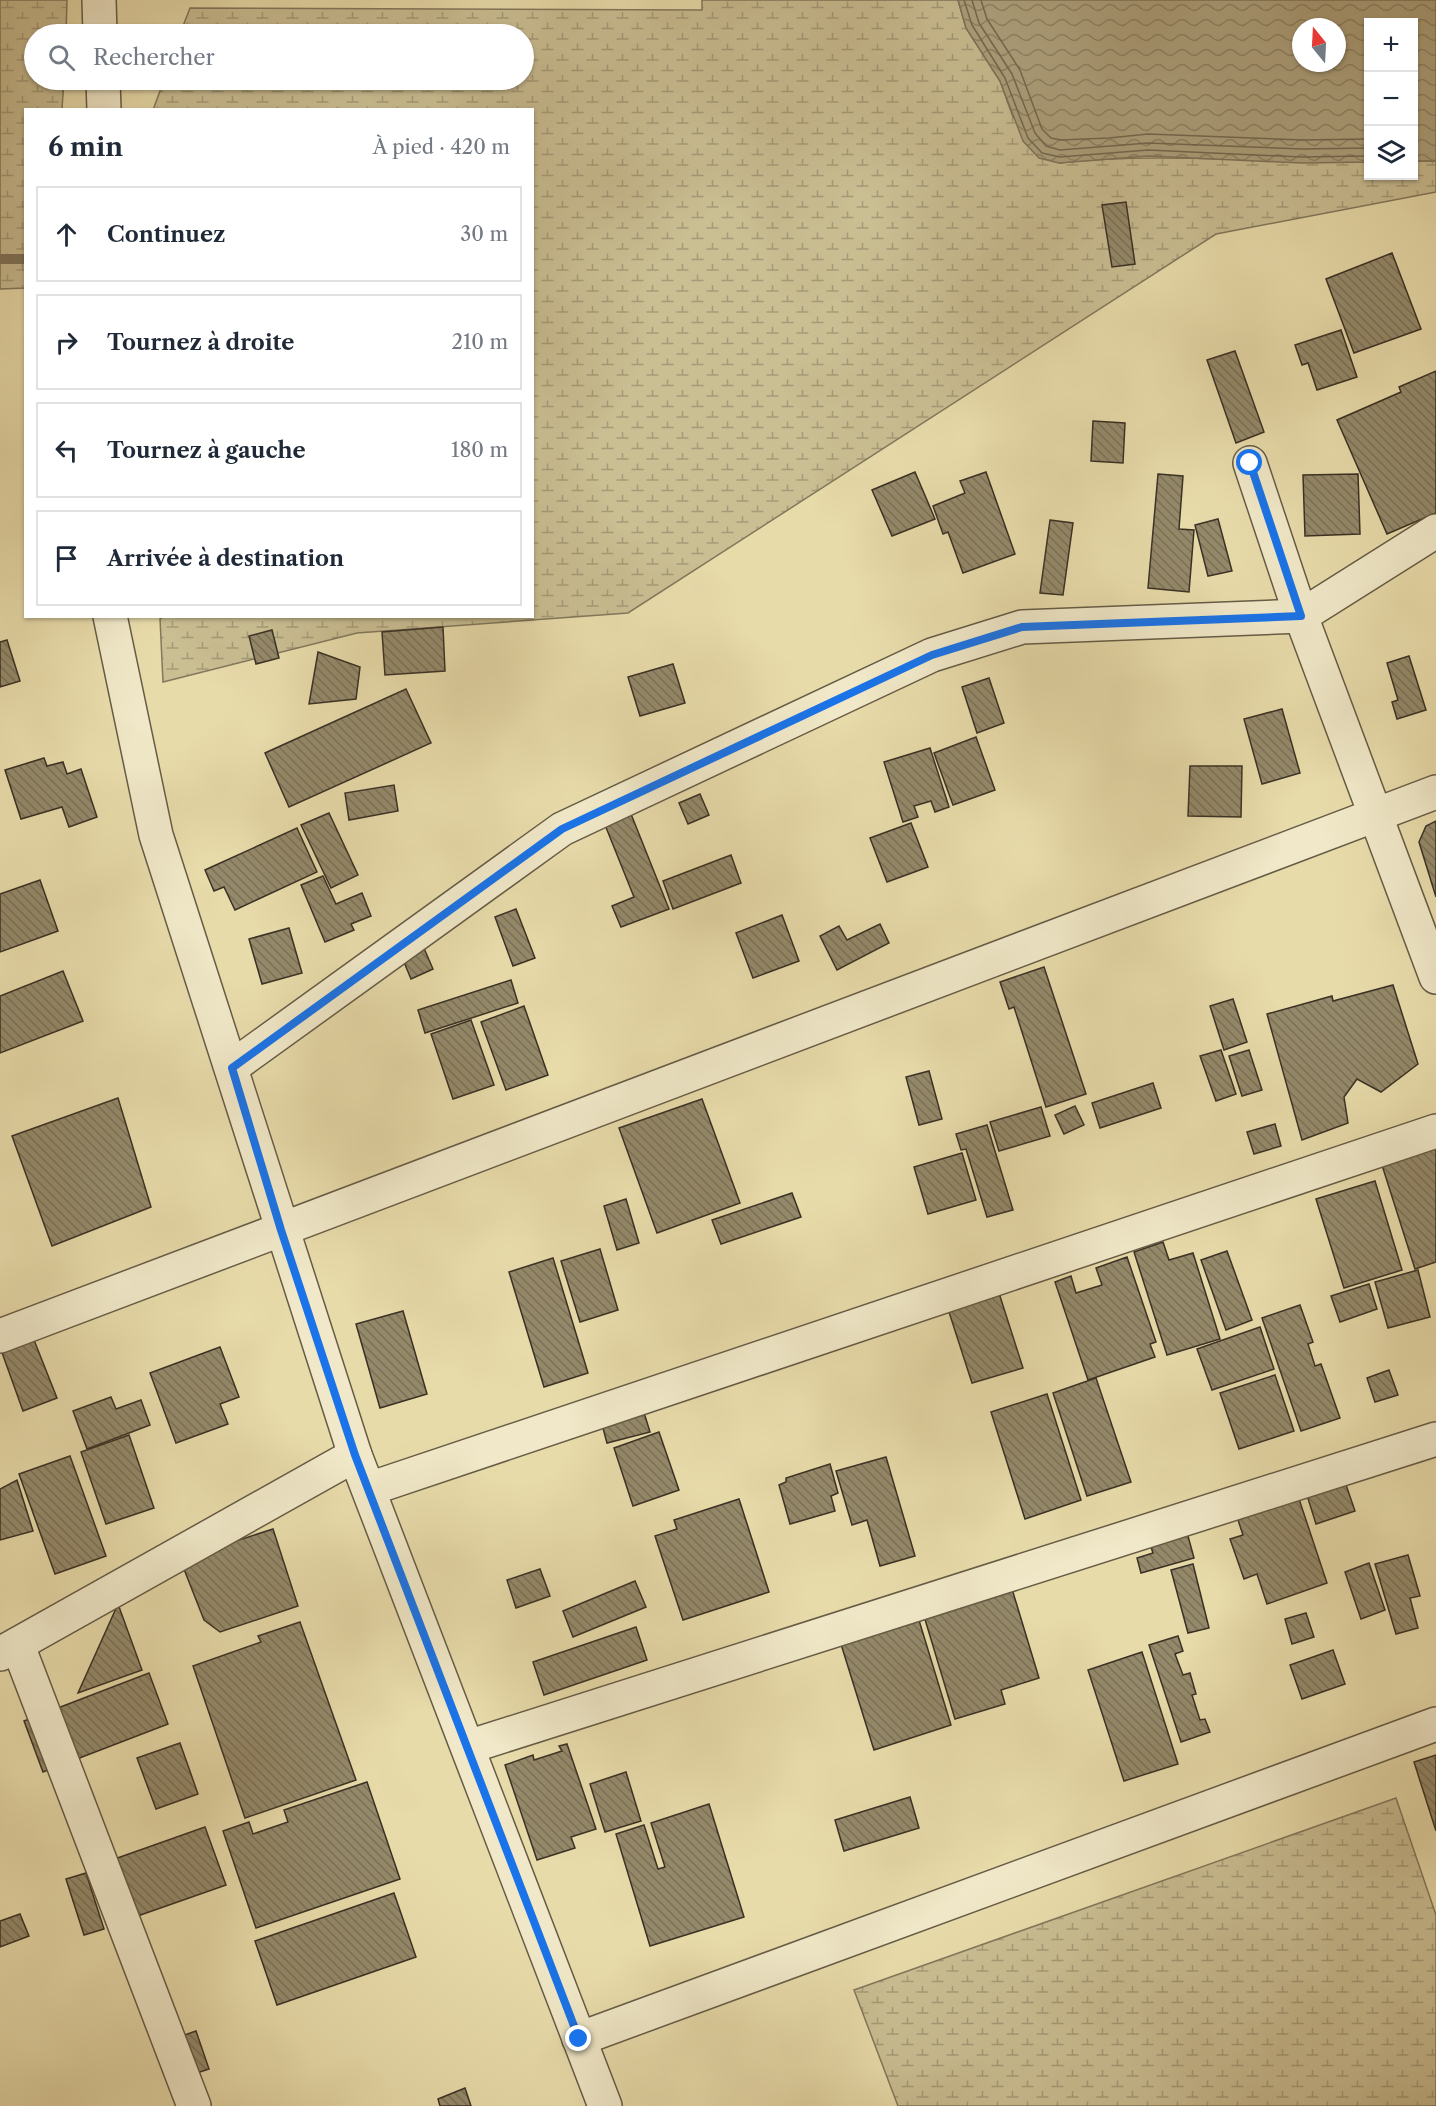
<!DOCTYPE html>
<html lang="fr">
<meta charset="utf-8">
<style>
:root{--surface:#fff;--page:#f6f6f7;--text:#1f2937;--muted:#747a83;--line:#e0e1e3}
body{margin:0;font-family:"Libre Caslon Text",serif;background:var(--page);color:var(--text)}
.controls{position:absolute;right:18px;top:18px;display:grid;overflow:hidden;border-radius:0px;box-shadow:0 2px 4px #0004}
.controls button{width:54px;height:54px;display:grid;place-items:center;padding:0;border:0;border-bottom:2px solid var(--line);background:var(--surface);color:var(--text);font:30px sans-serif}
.compass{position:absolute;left:1292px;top:18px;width:54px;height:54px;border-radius:50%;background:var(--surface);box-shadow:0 2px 4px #0004;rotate:342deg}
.stop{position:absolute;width:18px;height:18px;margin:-14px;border:4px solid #1a73e8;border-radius:50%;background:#fff}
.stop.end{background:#1a73e8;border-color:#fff;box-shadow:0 2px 6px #0008}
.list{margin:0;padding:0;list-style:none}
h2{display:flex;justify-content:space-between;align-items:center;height:78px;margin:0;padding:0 24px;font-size:26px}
h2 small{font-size:20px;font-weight:400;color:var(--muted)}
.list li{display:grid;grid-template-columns:39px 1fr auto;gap:18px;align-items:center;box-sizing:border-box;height:96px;margin:0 12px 12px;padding:0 12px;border:2px solid var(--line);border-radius:0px}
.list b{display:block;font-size:22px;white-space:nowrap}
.list em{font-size:20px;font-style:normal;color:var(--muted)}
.icon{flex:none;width:33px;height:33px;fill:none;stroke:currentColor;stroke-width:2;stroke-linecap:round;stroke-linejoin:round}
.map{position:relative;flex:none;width:1436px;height:2106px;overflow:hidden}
.search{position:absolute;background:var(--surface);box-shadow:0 2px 4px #0004;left:24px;top:24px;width:510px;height:66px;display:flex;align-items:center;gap:15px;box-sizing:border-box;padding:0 21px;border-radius:33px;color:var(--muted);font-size:22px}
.panel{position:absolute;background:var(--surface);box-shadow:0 2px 4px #0004;left:24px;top:108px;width:510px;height:510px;border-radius:0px}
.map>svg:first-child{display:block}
.wetland{fill:url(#wetland-marsh);stroke:#82785c;stroke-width:1.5}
.water{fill:url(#water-waves);stroke:#7f745a;stroke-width:1.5;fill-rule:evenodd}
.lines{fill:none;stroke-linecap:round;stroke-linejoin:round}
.shore{stroke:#746951;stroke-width:1.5}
.stream{stroke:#7f745a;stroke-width:10}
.building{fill:url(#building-back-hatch);stroke:#3a3125;stroke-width:1.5}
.minor-casing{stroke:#665c46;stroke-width:36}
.tertiary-casing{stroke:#665c46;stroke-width:36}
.minor{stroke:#f0e8c8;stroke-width:33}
.tertiary{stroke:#f0e8c8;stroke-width:33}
.route{stroke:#1a73e8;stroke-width:8}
</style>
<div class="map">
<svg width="1436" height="2106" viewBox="0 0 1436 2106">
<defs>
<pattern id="wetland-marsh" width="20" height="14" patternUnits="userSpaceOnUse" patternTransform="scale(1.5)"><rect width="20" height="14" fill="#cabe93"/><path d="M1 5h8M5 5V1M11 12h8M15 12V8" fill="none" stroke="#a59b78"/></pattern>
<pattern id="water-waves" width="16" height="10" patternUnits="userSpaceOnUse" patternTransform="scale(1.5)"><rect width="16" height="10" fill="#ada17d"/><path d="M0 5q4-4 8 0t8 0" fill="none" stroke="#8e8466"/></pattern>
<pattern id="building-back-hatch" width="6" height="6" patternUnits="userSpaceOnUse" patternTransform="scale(1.5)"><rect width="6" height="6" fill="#94896a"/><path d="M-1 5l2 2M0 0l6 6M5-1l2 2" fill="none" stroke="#7a7157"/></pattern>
</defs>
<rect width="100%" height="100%" fill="#e8dbaa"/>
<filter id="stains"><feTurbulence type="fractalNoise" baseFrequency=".00333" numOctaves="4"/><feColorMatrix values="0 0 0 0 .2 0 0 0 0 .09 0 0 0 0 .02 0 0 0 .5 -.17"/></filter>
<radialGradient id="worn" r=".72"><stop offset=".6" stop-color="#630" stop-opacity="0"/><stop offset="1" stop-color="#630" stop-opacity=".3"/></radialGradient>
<g class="wetland">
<path d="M0,0H67L66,34H34V80H64L62,109L26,110L25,288L0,289Z"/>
<path d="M702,0H958L966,28L1000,81L1013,117L1059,163C1162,152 1265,163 1368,162V176H1414V161H1436V192L1216,234L628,613L357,633L163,682L160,619L163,617L532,616V110H153L164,80H524V34H180L190,8L702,10Z"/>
<path d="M1396,1798L1436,1915V2106H898L854,1990Z"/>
</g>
<path class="water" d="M958,0H1436V161H1414V22H1368V162L1302,163L1148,156L1059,163L1039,158L1023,141L1000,81L966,28ZM1301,27H1337V63H1301Z"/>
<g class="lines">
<g class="shore">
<path d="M964,0L972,25L1005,78L1028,138L1042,153L1060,157L1148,150L1302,157L1368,156"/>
<path d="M972,0L979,23L1012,74L1035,133L1046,146L1060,150L1148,143L1302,149L1368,148"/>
<path d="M981,0L987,19L1020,70L1042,129L1051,138L1061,140L1109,138L1148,134L1302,140L1368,139"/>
</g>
<path class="stream" d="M0,259H26"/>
</g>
<g class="building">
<path d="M1126,202L1135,264L1112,267L1102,205Z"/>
<path d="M1392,253L1421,329L1354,353L1326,279Z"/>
<path d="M1341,330L1357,377L1317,390L1308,363L1302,365L1295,345Z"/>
<path d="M1235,351L1264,432L1236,443L1207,360Z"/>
<path d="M1436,371V513L1387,534L1337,420L1401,392L1399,387Z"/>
<path d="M1093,421L1125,423L1123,463L1091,461Z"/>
<path d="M915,472L935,519L892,536L872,490Z"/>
<path d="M986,472L1015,554L963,573L948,532L943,534L933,506L965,493L960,481Z"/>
<path d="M1158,474L1183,476L1179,529L1194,530L1189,592L1148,588Z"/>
<path d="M1358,474L1360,534L1305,536L1303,475Z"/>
<path d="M1218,519L1232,571L1208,576L1195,525Z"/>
<path d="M1050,520L1073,523L1063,595L1040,593Z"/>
<path d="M443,627L445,671L385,675L382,632Z"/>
<path d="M272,630L279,658L256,664L249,636Z"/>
<path d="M7,640L20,681L0,687V642Z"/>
<path d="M318,652L360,667L356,699L309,704Z"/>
<path d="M1409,656L1426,710L1397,719L1392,702L1398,700L1387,663Z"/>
<path d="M673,664L685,703L640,716L628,677Z"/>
<path d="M989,678L1004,723L977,733L962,687Z"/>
<path d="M406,689L431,743L289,807L265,753Z"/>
<path d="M1282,709L1300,773L1262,784L1244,719Z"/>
<path d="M976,737L995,790L953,805L934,753Z"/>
<path d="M930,748L949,807L935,812L931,801L914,806L918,817L903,822L884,762Z"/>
<path d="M44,758L47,766L63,762L67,774L81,769L97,817L69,827L62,807L21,819L5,770Z"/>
<path d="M1190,766H1242L1241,817L1188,816Z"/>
<path d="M394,785L398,811L349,820L345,793Z"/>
<path d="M700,794L709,815L688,824L679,803Z"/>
<path d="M627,804L669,909L621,927L612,906L634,897L601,815Z"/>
<path d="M329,813L358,875L331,888L301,825Z"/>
<path d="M1436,821V897L1419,842L1426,826Z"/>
<path d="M911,823L928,867L887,882L870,838Z"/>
<path d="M297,828L317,872L235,910L224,887L214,891L205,870Z"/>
<path d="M731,855L741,883L673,909L663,881Z"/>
<path d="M323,876L336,904L362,893L371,916L351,924L354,930L325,942L301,885Z"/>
<path d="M40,880L58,931L0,952V894Z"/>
<path d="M516,909L535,958L513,966L495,917Z"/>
<path d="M782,915L799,961L753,978L736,933Z"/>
<path d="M880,924L889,943L837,970L820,936L839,926L847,940Z"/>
<path d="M289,928L302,973L262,984L249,939Z"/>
<path d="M423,946L433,969L411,979L401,955Z"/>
<path d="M1044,967L1086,1094L1046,1107L1014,1007L1009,1009L1000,982Z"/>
<path d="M63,971L83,1021L0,1053V996Z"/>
<path d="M511,980L518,1003L425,1033L418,1010Z"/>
<path d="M1393,985L1418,1064L1381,1092L1357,1079L1344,1097L1348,1123L1302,1140L1267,1014L1332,996L1333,1001Z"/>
<path d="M1233,999L1247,1042L1224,1050L1210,1006Z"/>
<path d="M524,1006L548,1075L506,1090L481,1022Z"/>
<path d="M471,1020L494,1085L453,1099L431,1034Z"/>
<path d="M1221,1050L1236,1094L1216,1101L1200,1056Z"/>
<path d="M1249,1050L1262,1090L1242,1096L1229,1056Z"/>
<path d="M929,1071L942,1119L919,1125L906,1077Z"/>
<path d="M1153,1083L1161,1108L1100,1128L1092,1103Z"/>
<path d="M118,1098L151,1207L52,1246L12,1136Z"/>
<path d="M702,1099L740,1203L657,1233L619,1128Z"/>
<path d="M1075,1106L1084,1125L1064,1134L1055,1115Z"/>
<path d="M1041,1107L1050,1136L999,1151L990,1122Z"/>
<path d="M1275,1124L1281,1146L1254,1154L1247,1132Z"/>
<path d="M987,1125L1013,1210L987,1217L966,1149L961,1150L956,1134Z"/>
<path d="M1436,1145V1262L1415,1269L1381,1162Z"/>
<path d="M962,1153L976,1200L928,1214L914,1167Z"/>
<path d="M1375,1181L1402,1270L1344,1288L1316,1199Z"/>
<path d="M792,1193L801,1217L721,1244L712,1220Z"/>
<path d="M626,1199L639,1243L617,1250L604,1206Z"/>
<path d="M1163,1242L1169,1260L1193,1253L1220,1339L1167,1355L1134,1252Z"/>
<path d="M600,1249L618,1310L580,1322L561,1261Z"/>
<path d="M1227,1251L1252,1320L1226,1330L1201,1260Z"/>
<path d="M1127,1257L1156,1342L1150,1344L1155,1357L1088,1380L1055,1282L1071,1276L1076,1293L1102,1285L1096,1268Z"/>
<path d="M553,1258L588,1373L544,1387L509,1272Z"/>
<path d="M1418,1270L1430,1317L1388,1328L1375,1282Z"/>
<path d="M1369,1284L1377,1309L1340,1322L1331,1296Z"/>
<path d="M999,1293L1023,1368L972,1383L948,1309Z"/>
<path d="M1300,1305L1313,1342L1308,1344L1315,1366L1321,1364L1340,1418L1301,1431L1262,1318Z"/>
<path d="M403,1311L427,1394L380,1408L356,1324Z"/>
<path d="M1260,1327L1274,1369L1212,1390L1197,1349Z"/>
<path d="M32,1335L57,1398L23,1411L0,1347Z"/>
<path d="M220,1347L239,1397L220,1404L228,1424L176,1443L150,1373Z"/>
<path d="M1389,1370L1398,1395L1375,1402L1367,1378Z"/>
<path d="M1275,1375L1294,1431L1239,1449L1220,1393Z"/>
<path d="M1096,1378L1131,1482L1087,1496L1053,1393Z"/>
<path d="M1047,1394L1081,1500L1025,1519L991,1412Z"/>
<path d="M111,1397L116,1409L141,1400L150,1425L87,1449L73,1411Z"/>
<path d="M642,1406L650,1432L607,1443L600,1417Z"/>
<path d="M659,1432L679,1490L633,1506L614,1448Z"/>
<path d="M129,1435L154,1508L106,1524L81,1452Z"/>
<path d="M70,1456L106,1556L55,1574L19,1474Z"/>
<path d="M886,1457L915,1556L880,1566L867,1520L852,1525L836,1471Z"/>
<path d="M830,1464L838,1493L831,1496L835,1511L790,1524L779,1485L786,1482V1478Z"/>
<path d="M1344,1479L1355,1511L1316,1524L1306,1492Z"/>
<path d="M17,1480L33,1531L0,1540V1489Z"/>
<path d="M739,1499L769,1592L683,1620L655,1536L677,1529L674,1520Z"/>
<path d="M1299,1499L1327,1583L1267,1604L1257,1574L1244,1579L1230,1539L1243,1535L1238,1520Z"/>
<path d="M1185,1525L1194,1558L1141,1573L1137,1558L1153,1553L1151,1547Z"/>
<path d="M273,1529L298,1606L220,1632L204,1620L180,1559Z"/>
<path d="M1408,1555L1420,1596L1410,1598L1418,1628L1396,1634L1375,1564Z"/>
<path d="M1369,1563L1385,1610L1361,1619L1345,1572Z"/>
<path d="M1193,1564L1209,1628L1188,1633L1171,1570Z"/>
<path d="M540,1569L550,1596L516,1608L507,1580Z"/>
<path d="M635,1581L646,1607L573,1637L563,1611Z"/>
<path d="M1012,1589L1039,1678L1001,1690L1005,1704L955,1719L924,1616Z"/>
<path d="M118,1604L142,1670L78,1693Z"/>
<path d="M1306,1613L1314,1637L1292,1644L1285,1619Z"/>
<path d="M918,1617L951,1725L874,1750L840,1641Z"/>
<path d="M300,1622L356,1780L245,1818L193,1666L261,1642L258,1636Z"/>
<path d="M636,1627L647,1660L544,1695L533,1662Z"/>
<path d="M1178,1636L1183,1651L1175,1654L1183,1675L1190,1673L1196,1694L1192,1695L1200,1720L1205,1719L1210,1732L1181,1742L1149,1645Z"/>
<path d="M1333,1650L1345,1684L1302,1699L1290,1665Z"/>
<path d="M1142,1652L1178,1764L1124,1781L1088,1670Z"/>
<path d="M149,1673L168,1724L43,1772L24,1721Z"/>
<path d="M180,1743L198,1794L156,1809L137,1758Z"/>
<path d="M567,1744L596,1829L571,1837L575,1848L537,1860L505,1765L533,1755L534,1760L562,1751L559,1746Z"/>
<path d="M1436,1755V1831L1414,1762Z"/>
<path d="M626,1772L641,1821L605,1832L590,1784Z"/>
<path d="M367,1782L400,1879L256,1928L223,1831L249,1822L253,1834L288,1822L284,1810Z"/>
<path d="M910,1797L919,1828L844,1851L835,1820Z"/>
<path d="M709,1804L744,1917L650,1946L616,1834L644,1825L658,1869L665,1867L651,1823Z"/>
<path d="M205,1827L226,1885L112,1925L92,1867Z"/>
<path d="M86,1873L104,1929L84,1935L66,1879Z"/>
<path d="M394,1893L416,1957L277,2005L255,1941Z"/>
<path d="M20,1914L29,1936L0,1947V1921Z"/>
<path d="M196,2031L209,2069L172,2081L159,2044Z"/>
<path d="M465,2088L471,2106H440L438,2099Z"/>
</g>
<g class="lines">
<g class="minor-casing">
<g id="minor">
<path d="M1250,463L1301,616L1436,977"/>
<path d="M232,1067L562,829L932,655L1022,627L1301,616L1436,531"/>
<path d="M0,1336L1436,792"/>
<path d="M369,1489L1436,1131"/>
<path d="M18,1646L194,2106"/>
<path d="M0,1654L355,1455"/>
<path d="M468,1747L1436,1439"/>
<path d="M579,2039L1436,1724"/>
</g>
</g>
<g class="tertiary-casing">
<g id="tertiary">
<path d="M99,0L100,34"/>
<path d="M103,80L104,110"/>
<path d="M110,616L156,835L355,1455L605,2106"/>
</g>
</g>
<use href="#minor" class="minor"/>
<use href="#tertiary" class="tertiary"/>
</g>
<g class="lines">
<path class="route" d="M579,2039L355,1455L281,1230L232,1068L562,829L932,655L1022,627L1301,616L1250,463"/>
</g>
<rect width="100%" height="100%" filter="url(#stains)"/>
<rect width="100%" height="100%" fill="url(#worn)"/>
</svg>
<div class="controls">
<button>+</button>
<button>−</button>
<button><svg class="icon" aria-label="layers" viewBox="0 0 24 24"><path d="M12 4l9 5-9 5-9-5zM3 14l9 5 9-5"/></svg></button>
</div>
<svg class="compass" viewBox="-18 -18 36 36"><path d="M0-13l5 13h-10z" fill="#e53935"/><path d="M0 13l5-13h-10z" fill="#747a83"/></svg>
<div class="stop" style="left:1250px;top:463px"></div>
<div class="stop end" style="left:579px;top:2039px"></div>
<div class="search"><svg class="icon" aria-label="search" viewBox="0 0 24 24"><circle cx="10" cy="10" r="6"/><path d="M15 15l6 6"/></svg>Rechercher</div>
<section class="panel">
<h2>6 min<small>À pied · 420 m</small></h2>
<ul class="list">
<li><svg class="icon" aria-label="ahead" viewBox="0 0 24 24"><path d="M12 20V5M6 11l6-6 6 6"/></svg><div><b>Continuez</b></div><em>30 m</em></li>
<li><svg class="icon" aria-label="right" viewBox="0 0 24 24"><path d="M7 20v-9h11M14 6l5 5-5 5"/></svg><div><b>Tournez à droite</b></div><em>210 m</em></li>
<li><svg class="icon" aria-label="left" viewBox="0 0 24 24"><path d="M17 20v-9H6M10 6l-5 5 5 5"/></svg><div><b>Tournez à gauche</b></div><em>180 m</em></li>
<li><svg class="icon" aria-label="arrive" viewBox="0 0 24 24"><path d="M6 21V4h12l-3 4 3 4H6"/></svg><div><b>Arrivée à destination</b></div></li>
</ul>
</section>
</div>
